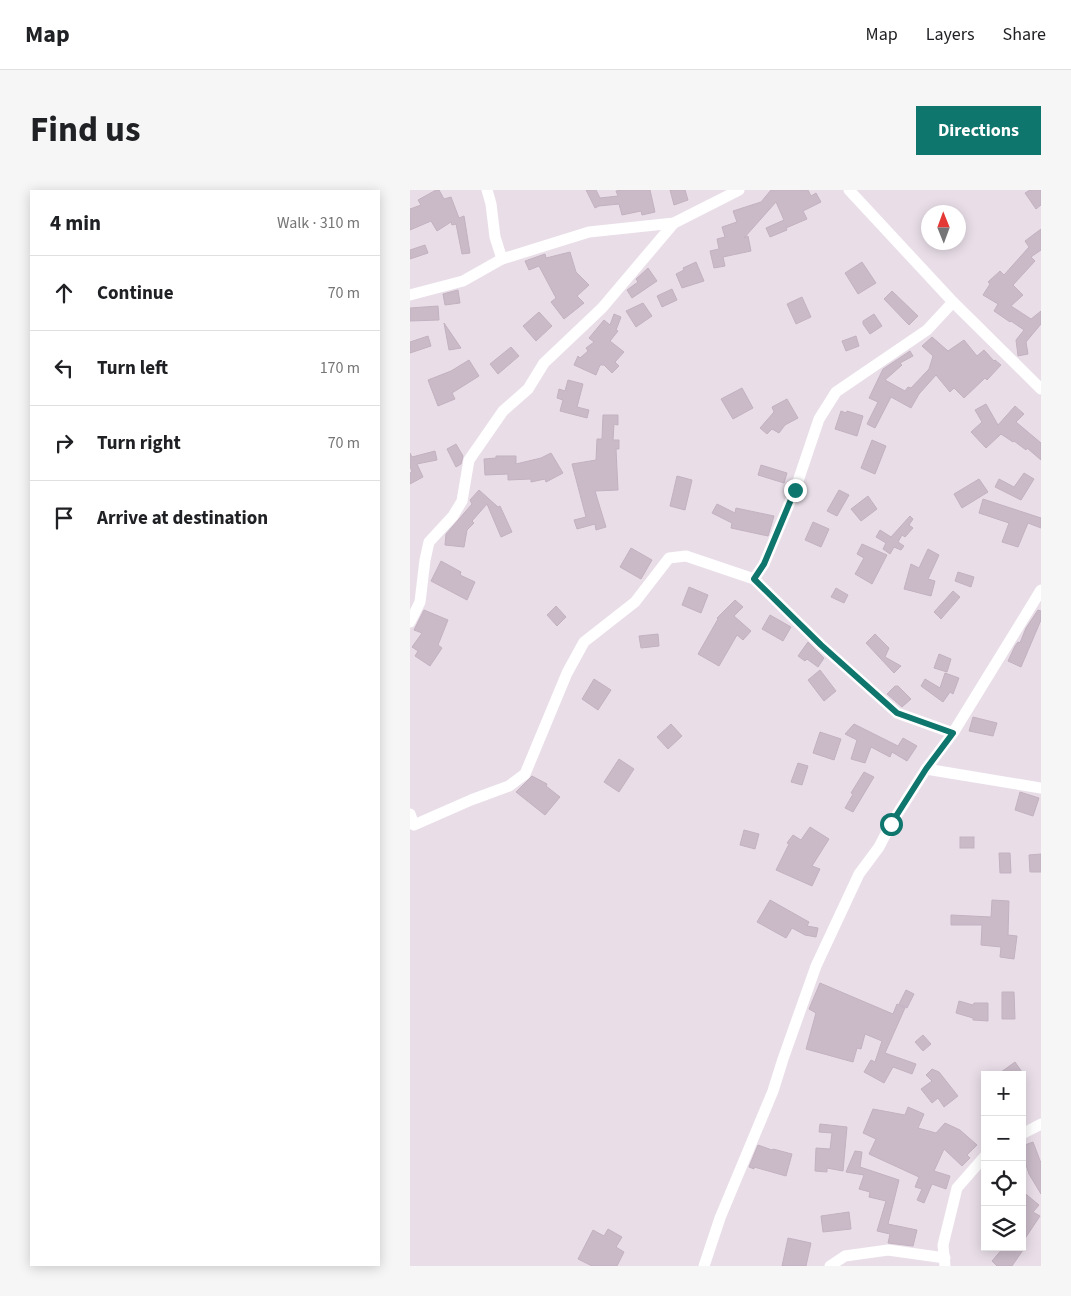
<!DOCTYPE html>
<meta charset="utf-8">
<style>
:root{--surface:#fff;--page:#f6f6f6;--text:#202124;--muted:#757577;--line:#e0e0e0;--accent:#0f766e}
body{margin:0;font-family:"Source Sans 3",sans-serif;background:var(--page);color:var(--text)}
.controls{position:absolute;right:15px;bottom:15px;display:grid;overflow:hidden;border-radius:0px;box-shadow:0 2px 12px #0003}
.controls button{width:45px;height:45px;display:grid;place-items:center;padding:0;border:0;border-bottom:1px solid var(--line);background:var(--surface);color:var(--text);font:25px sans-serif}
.compass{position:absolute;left:511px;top:15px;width:45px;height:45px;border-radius:50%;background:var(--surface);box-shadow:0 2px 12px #0003;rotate:359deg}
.stop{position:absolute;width:15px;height:15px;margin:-11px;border:4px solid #0f766e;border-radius:50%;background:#fff}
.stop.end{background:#0f766e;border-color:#fff;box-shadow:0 1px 5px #0008}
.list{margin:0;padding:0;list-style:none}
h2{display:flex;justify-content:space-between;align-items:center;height:65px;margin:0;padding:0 20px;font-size:21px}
h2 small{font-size:16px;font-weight:400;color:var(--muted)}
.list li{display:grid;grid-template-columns:32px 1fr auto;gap:15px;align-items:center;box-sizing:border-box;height:75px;padding:0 20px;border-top:1px solid var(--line)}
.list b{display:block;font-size:19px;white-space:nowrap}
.list em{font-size:16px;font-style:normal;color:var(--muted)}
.icon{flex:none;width:28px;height:28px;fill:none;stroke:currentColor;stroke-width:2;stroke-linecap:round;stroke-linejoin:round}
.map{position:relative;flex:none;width:631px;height:1076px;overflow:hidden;border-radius:0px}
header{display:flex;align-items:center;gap:30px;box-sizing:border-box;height:70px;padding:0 25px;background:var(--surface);border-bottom:1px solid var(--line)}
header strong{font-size:24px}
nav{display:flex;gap:28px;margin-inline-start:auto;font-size:18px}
.intro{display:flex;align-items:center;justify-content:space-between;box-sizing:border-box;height:120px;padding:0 30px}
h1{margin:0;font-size:35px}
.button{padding:12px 22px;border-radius:0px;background:var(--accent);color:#fff;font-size:18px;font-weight:700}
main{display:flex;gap:30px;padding:0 30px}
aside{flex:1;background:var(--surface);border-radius:0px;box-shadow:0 2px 12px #0003}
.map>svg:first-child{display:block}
.building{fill:#cabac8;stroke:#c3b1c0}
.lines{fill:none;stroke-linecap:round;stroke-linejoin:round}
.minor{stroke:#fff;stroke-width:11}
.route{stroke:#0f766e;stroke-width:6}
</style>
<header>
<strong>Map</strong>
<nav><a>Map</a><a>Layers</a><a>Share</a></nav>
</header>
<div class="intro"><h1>Find us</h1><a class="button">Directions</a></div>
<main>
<aside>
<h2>4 min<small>Walk · 310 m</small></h2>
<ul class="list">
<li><svg class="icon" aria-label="ahead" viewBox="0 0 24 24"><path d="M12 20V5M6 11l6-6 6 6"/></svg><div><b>Continue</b></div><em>70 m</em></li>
<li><svg class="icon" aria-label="left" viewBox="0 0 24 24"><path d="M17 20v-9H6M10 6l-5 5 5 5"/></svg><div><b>Turn left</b></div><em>170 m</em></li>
<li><svg class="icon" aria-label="right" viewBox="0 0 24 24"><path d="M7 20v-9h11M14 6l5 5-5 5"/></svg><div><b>Turn right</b></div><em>70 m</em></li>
<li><svg class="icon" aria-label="arrive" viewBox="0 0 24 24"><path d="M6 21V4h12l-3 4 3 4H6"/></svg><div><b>Arrive at destination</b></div></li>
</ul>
</aside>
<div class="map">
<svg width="631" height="1076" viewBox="0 0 631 1076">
<rect width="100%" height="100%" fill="#e9dee8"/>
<g class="building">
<path d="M26,0H29L34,9L41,7L49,28L54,26L60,63L52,64L46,34L42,35L41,32L27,41L21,31L0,40V19L11,15L8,10Z"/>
<path d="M176,0H186L190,8L208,6L206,1L212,0H240L245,22L232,25L231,21L212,25L209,14L189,16L185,18Z"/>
<path d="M260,0H275L278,10L264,15Z"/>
<path d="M361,0H398L401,6L406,3L411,12L393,21L397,29L376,38L377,40L360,47L356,38L374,30L366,12L334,48L338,46L341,61L313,67L315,76L304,78L300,61L309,59L307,49L315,47L312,37L327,32L323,21L351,12Z"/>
<path d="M620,0H631V15L626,19L615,3Z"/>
<path d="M631,39V60L621,67L625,71L603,95L613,105L601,116L621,129L631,121V134L616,152L618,164L608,166L606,150L614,140L601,131L600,132L584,121L588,114L573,105L580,94L578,92L590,81L594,85L619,57L615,51Z"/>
<path d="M15,55L18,63L0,69V60Z"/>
<path d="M160,62L166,82L179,95L167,106L174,113L154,129L141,112L146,108L129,76L119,80L115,71L135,64L136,68Z"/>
<path d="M286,72L294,91L272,98L266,84L274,80L273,78Z"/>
<path d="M452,72L466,93L448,104L435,83Z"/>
<path d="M238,78L247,91L222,108L217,100L228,92L226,89Z"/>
<path d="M262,99L267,110L252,117L247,106Z"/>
<path d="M48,100L50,113L35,115L33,104Z"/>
<path d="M482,101L508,126L499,135L474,109Z"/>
<path d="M392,107L401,127L386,134L377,114Z"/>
<path d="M233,113L242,126L226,137L216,121Z"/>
<path d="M28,116L29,130L0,131V118Z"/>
<path d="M129,122L142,136L126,151L113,136Z"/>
<path d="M204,124L211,127L206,140L208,141L200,151L214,162L205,172L209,176L202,183L194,175H190L186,185L164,175L168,166L170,168L178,161L176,158L184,152L179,148L194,130L200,135Z"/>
<path d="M464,124L472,136L460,144L453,134V131Z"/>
<path d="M34,133L51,158L39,160Z"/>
<path d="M18,146L21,156L0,163V152Z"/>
<path d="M446,146L449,156L436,161L432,151Z"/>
<path d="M522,147L538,161L554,150L567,166L574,160L584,171L585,170L591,175L577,190L575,188L554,208L544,198L540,202L526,185L509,204L501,218L481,207L465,238L457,234L468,212L459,208L473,179L500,161L503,166L490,173L492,175L475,190L495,201L498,197L501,198L519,179L523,166L512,156Z"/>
<path d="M101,157L109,166L88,184L80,174Z"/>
<path d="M59,170L69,186L42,203L45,209L28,216L18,190L41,181Z"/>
<path d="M158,190L173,194L167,217L179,220L177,228L150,221L153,210L147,208L149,199L155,201Z"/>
<path d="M332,198L343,218L323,229L311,209Z"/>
<path d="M377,209L388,228L375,235L369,243L362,239L357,244L350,238L364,222L362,217Z"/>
<path d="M576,214L588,235L605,216L614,224L606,232L631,253V270L617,258L616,260L604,251L603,252L591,244L576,258L561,242L572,232L565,220Z"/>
<path d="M431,221L436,223L437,221L453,226L447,246L425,239Z"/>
<path d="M193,225H208V235L204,234L203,250H209V259H206L208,300L185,301L196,337L186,340L185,334L167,339L164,330L176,327L162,274L186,270L187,249H192Z"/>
<path d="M462,250L476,256L465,284L451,278Z"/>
<path d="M46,254L53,266L51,274L46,277L37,259Z"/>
<path d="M25,261L27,270L7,274L13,287L0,294V283L2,282L0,276V263L2,267Z"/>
<path d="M141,263L153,283L136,292L135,289L121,292V289L98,290V284L75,285L74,269L86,268V266H106V274L131,268Z"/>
<path d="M351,275L377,283L374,293L348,285Z"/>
<path d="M614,283L624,289L611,310L585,297L589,289L604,297Z"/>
<path d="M267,286L282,290L275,320L260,316Z"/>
<path d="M569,289L578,302L552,318L544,304Z"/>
<path d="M69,300L88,317L90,316L102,342L91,347L77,314L62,331L64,333L57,340L54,357L35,355L36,344L62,314L60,310Z"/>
<path d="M429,300L439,305L427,326L417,321Z"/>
<path d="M458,306L467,319L451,331L441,319Z"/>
<path d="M573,309L631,328V338L618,333L608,357L592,352L599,333L569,323Z"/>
<path d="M307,314L325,323L326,318L364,326L358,346L321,338L322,333L302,323Z"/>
<path d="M500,326L503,329L499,335L503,338L495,347L492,345L488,352L494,356L491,360L484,357L480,364L473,359L476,353L466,347L470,340L481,347Z"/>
<path d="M403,332L419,339L411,357L395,350Z"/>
<path d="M452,354L477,365L462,394L445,384L454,368L447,364Z"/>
<path d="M221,358L242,370L231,389L210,377Z"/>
<path d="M518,359L529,365L518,389L525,391L521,406L494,399L501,374L509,378Z"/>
<path d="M31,371L51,382L50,385L65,392L57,410L21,391Z"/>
<path d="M548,382L564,387L561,397L545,391Z"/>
<path d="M279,397L298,405L291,423L272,415Z"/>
<path d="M426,398L438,405L434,413L421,407Z"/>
<path d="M543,401L550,407L531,429L524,422Z"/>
<path d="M325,410L333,417L324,426L341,441L333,450L327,445L309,476L288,464L308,429L307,428Z"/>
<path d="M146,416L156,427L147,436L137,425Z"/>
<path d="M14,420L38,430L28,455L32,458L20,476L5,466L8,461L2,457L12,443L4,440Z"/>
<path d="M628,420L631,421V430L611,477L598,471L605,456L608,452L610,453L616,438Z"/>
<path d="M360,425L381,437L373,451L352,439Z"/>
<path d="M248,444L249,456L231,458L229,446Z"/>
<path d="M465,444L479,458L475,467L491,476L484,483L456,453Z"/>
<path d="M398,452L414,468L408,477L397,469L395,471L388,466Z"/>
<path d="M529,464L541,469L537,482L524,478Z"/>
<path d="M410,480L426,501L414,511L398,490Z"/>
<path d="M535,483L549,488L543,504L540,502L533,512L511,496L515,489L530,498Z"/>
<path d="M184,489L201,500L188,520L172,509Z"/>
<path d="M485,496H488L501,509L492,517L477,504Z"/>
<path d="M563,527L587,533L583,546L559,541Z"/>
<path d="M261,534L272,546L258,559L247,547Z"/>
<path d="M444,534L488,556L493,548L507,556L497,571L482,562L480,567L461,557L455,573L441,569L447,550L435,544Z"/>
<path d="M410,542L431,549L424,570L403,563Z"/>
<path d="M209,569L224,579L209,602L194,592Z"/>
<path d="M388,573L398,576L392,595L381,592Z"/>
<path d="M454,582L464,587L443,622L435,618L443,604L441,603Z"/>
<path d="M122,586L137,594L136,596L150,607L135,625L106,602Z"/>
<path d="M610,602L629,608L623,626L605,620Z"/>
<path d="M400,637L419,649L402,676L410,679L402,696L366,680L379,654L377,653L383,645L391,650Z"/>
<path d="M334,640L349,644L345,659L330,655Z"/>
<rect x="550" y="647" width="14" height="11"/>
<path d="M589,663H600L601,683H590Z"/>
<path d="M631,664V682H620L619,665Z"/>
<path d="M360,710L399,732L397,736L408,738L406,747L395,745L382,738L376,748L347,732Z"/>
<path d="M582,710L599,711L598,745L607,746L604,769L590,767L591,757L571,755L572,735H541V725L581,727Z"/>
<path d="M410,793L483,824L487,814L495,818L475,863L506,874L502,884L483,877L474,893L454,882L461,870L465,872L472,851L455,844L451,859L447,858L443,872L396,859L406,823L399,819Z"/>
<path d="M496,800L504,804L497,818L489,814Z"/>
<path d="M592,802H604L605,829H592Z"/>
<path d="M549,811L563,815L564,813H578V831L563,830V828L546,823Z"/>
<path d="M513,845L521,854L513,861L505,852Z"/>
<path d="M605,872L614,885H587Z"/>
<path d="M522,879L529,882L548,906L534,917L528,908L522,913L511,899L522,891L516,885Z"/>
<path d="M498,917L514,924L508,938L526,943L535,933L550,940L567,955L557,965L560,968L552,976L534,959L524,981L540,986L536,999L522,994L514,1013L507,1010L512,999L505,997L509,987L459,964L466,949L453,943L463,919L495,925Z"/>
<path d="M410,934L437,937L433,981L417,978V982L405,981L406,958L420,959L422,943L409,942Z"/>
<path d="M623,952L631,973V1004L619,984L615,972L612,973V956Z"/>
<path d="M348,955L362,960L363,959L382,964L376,986L344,977V979L339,977Z"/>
<path d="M445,961L452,962L450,977L489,990L478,1034L507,1040L503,1056L478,1053L480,1044L467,1041L476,1011L459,1007L460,1002L449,999L454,985L436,982Z"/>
<path d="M612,1001L629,1015L623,1022L630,1026L612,1053Z"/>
<path d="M439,1022L441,1039L413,1042L411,1026Z"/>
<path d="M198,1039L212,1047L206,1057L214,1062L207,1076H182L168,1069L183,1040L194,1046Z"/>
<path d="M378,1048L401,1053L396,1076H372Z"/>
<path d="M594,1057H615L602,1076H587L582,1071Z"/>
</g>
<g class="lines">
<g class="minor">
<path d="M77,0L81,14L85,47L92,69"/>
<path d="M439,0L543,112L631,199"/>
<path d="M0,105L53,91L92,69L179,42L264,33L329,0"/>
<path d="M344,389L354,374L385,300L409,229L426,202L517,140L543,112"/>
<path d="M0,432L10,412L15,370L19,352L43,326L52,311L59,270L93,221L118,199L134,173L192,118L264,33"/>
<path d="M516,579L631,598"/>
<path d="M0,624L4,635L61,610L99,596L115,584L157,483L174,452L225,412L259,368L276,366L344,389L411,455L487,523L543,543"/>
<path d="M612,944L631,934"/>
<path d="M294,1076L310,1028L363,901L373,869L406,776L449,684L469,657L481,634L516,579L543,543L631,400"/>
<path d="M420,1076L435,1066L478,1060L535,1068"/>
<path d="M535,1076L533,1055L547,998L575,966"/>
</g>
</g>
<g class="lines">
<path class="route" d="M385,300L354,374L344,389L411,455L487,523L543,543L516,579L481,634"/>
</g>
</svg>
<div class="controls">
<button>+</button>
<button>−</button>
<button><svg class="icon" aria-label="locate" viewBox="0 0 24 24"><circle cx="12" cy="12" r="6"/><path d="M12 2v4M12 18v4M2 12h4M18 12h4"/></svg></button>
<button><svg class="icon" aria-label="layers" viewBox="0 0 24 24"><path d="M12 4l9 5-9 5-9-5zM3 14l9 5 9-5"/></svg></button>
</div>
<svg class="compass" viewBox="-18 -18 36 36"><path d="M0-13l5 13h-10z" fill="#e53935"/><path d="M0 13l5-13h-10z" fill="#757577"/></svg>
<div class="stop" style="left:481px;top:634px"></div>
<div class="stop end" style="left:385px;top:300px"></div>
</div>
</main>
